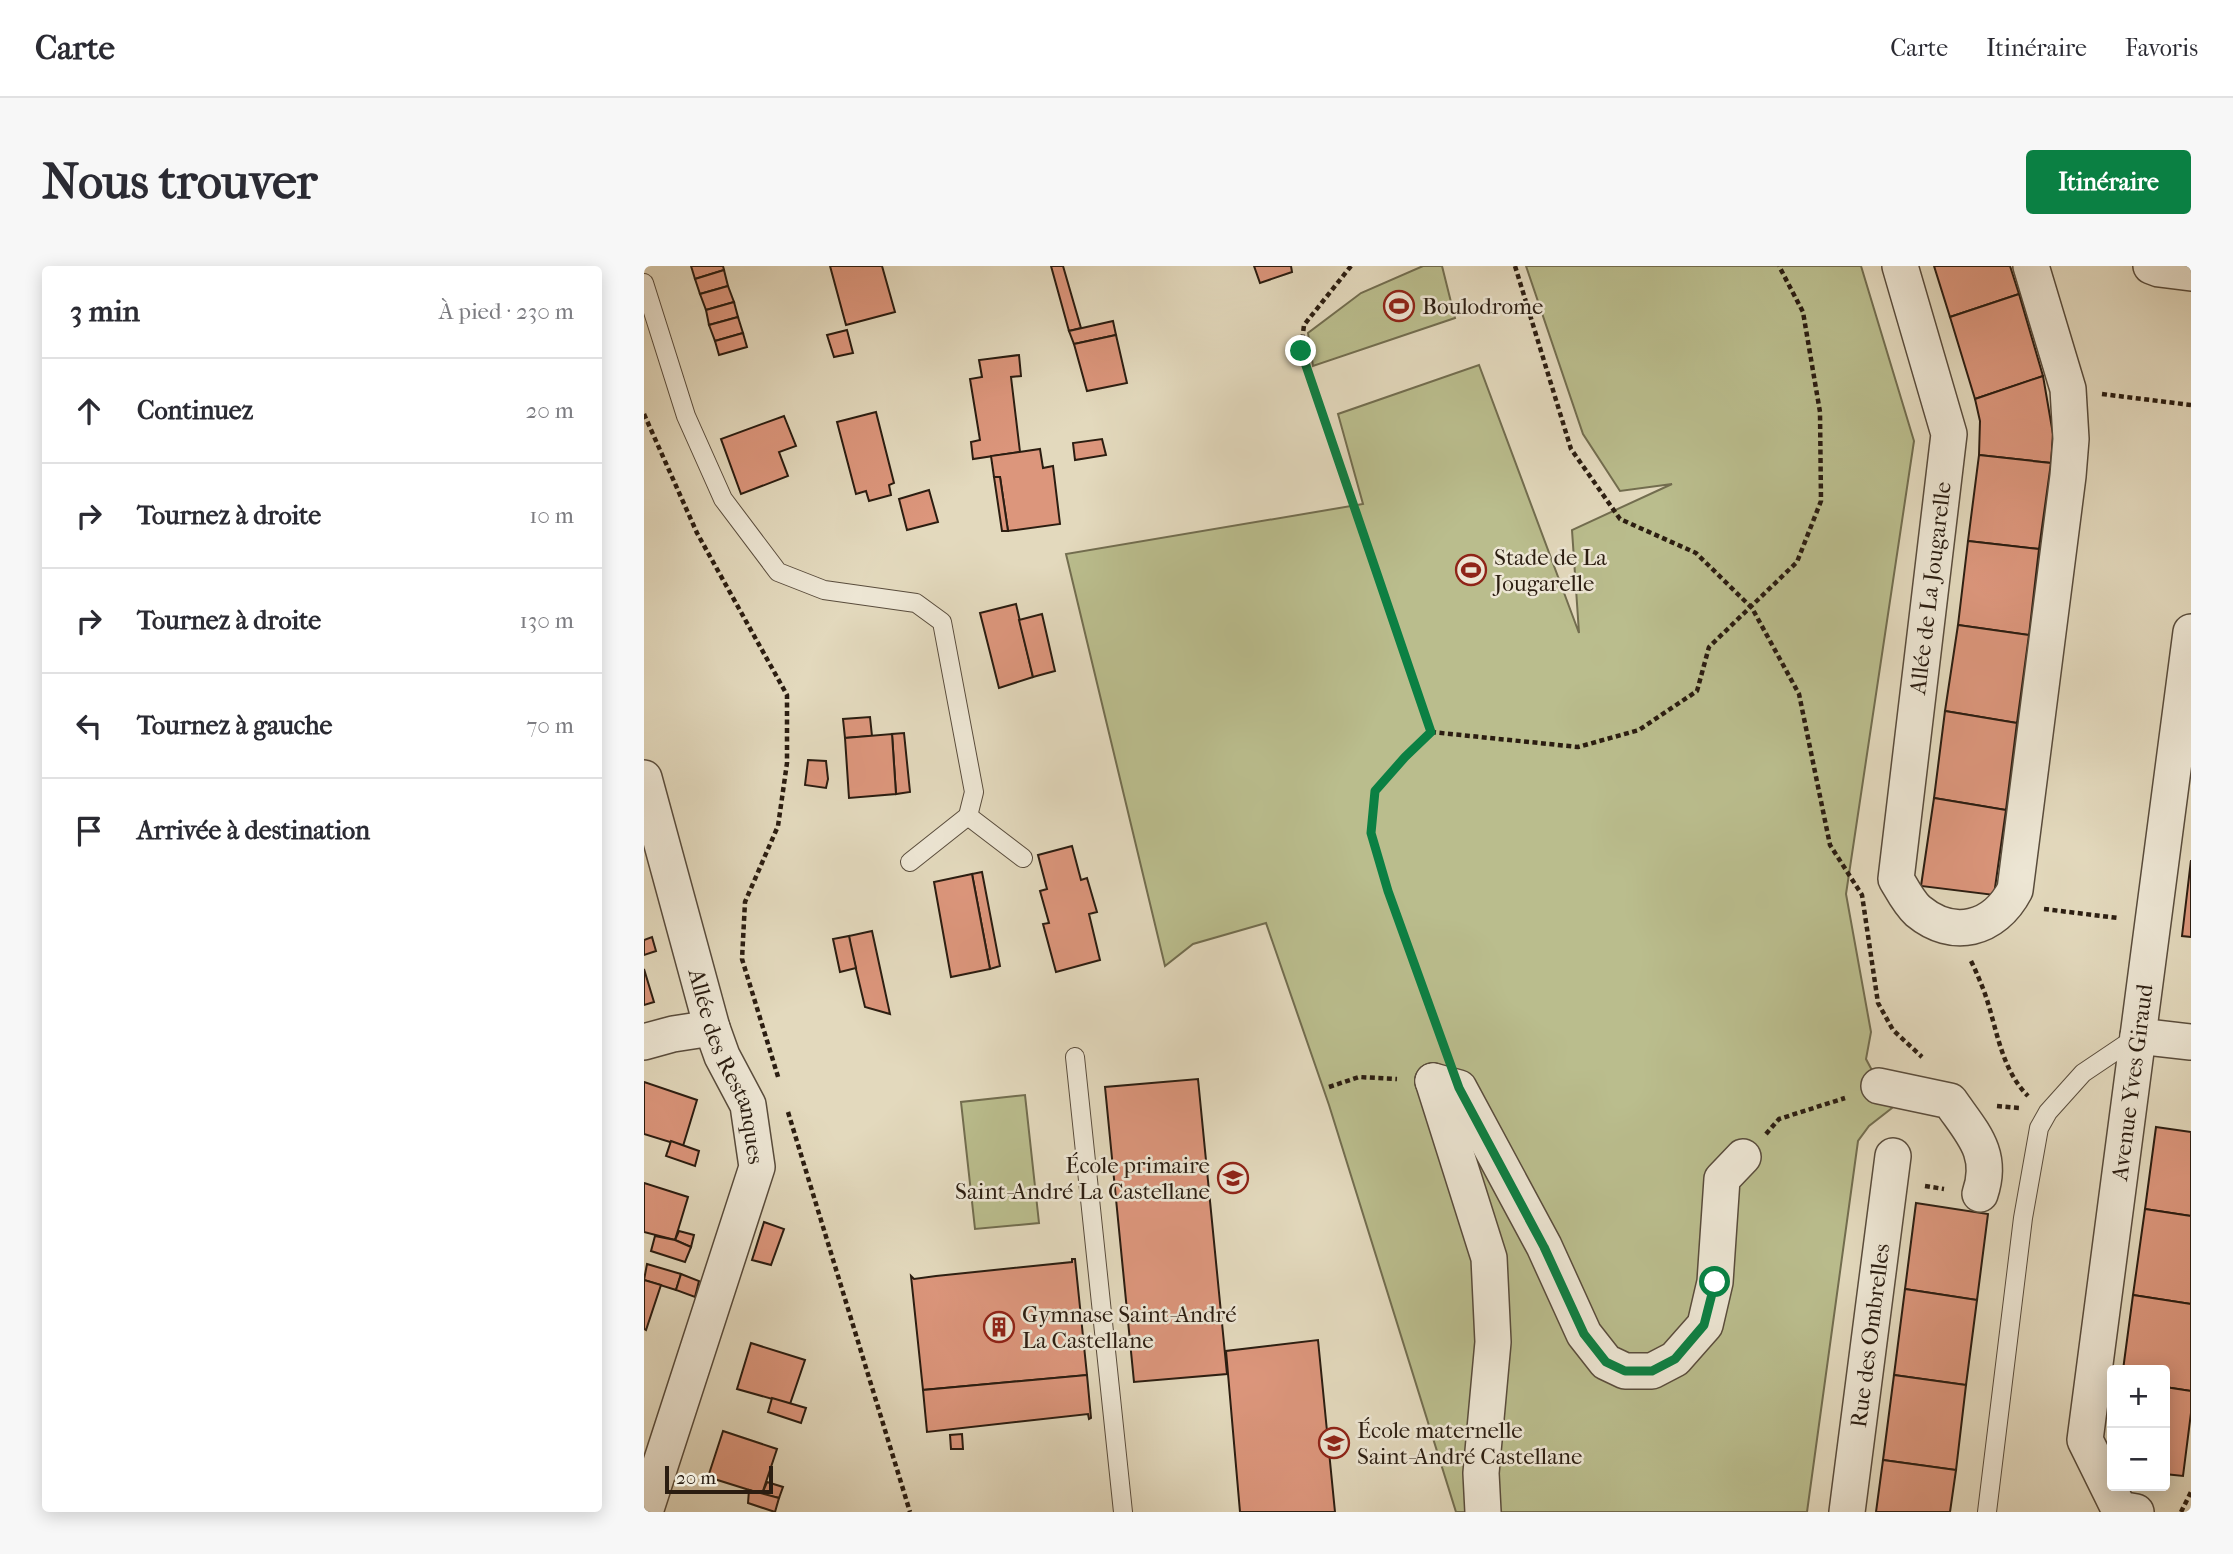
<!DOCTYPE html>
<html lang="fr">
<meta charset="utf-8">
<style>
:root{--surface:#fff;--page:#f7f7f7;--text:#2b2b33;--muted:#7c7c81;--line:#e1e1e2;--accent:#0b8043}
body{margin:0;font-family:"IM FELL French Canon",serif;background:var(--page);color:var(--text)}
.controls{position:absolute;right:21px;bottom:21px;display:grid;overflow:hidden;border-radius:7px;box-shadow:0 4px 18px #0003}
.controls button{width:63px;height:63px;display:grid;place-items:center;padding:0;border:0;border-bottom:2px solid var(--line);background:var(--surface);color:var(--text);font:35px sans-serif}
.scale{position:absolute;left:21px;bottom:18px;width:108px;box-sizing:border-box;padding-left:7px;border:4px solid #2b1d11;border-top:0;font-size:19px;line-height:24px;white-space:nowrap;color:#2b1d11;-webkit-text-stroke:5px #ede6d4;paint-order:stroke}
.stop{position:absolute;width:21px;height:21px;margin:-16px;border:5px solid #0b8043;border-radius:50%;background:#fff}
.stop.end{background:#0b8043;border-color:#fff;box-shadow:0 2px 7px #0008}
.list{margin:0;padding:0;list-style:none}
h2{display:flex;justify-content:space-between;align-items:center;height:91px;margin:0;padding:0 28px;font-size:30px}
h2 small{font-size:23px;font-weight:400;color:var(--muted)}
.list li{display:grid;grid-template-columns:46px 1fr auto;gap:21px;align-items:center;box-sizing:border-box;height:105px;padding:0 28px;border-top:2px solid var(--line)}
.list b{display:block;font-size:26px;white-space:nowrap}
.list em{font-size:23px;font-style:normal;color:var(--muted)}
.icon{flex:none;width:38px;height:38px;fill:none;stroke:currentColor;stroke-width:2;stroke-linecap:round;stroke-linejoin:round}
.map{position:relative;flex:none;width:1547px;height:1246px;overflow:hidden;border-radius:7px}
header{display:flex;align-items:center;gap:42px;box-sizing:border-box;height:98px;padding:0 35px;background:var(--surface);border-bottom:2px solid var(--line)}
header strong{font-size:33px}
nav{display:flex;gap:38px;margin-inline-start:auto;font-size:24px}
.intro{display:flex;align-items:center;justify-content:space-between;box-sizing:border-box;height:168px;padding:0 42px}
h1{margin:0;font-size:49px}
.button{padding:18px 32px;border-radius:7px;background:var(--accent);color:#fff;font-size:24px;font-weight:700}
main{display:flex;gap:42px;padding:0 42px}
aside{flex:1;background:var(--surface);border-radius:7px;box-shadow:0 4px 18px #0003}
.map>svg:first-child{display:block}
.green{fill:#babd8d;stroke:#726d4f;stroke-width:2}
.building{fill:#dc967c;stroke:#2b1d11;stroke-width:2}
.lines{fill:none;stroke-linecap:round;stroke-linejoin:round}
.lane-casing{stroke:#594c3c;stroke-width:20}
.street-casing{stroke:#594c3c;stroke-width:38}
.path{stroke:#2b1d11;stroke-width:4.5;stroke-dasharray:5 3.5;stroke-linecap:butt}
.lane{stroke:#ede6d4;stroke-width:18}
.street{stroke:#ede6d4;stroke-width:35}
.route{stroke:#0b8043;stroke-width:9}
.labels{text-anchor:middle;stroke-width:5;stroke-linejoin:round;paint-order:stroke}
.poi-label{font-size:23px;fill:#2b1d11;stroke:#ede6d4;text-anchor:start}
.street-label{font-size:23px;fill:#2b1d11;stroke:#ede6d4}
</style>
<header>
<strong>Carte</strong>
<nav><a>Carte</a><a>Itinéraire</a><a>Favoris</a></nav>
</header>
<div class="intro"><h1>Nous trouver</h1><a class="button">Itinéraire</a></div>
<main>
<aside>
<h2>3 min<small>À pied · 230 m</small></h2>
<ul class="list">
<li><svg class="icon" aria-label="ahead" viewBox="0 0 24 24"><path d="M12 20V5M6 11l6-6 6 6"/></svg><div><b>Continuez</b></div><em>20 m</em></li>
<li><svg class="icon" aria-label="right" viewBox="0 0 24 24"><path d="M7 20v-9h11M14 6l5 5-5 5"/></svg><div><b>Tournez à droite</b></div><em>10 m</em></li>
<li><svg class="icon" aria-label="right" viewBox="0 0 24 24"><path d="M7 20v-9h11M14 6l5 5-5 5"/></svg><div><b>Tournez à droite</b></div><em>130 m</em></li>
<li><svg class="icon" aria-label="left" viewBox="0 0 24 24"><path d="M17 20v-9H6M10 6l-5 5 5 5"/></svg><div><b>Tournez à gauche</b></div><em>70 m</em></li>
<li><svg class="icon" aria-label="arrive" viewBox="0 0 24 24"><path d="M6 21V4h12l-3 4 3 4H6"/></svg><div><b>Arrivée à destination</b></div></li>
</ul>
</aside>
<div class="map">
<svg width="1547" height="1246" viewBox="0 0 1547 1246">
<rect width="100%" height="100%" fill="#e3d9bd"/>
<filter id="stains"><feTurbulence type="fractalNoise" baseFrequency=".00286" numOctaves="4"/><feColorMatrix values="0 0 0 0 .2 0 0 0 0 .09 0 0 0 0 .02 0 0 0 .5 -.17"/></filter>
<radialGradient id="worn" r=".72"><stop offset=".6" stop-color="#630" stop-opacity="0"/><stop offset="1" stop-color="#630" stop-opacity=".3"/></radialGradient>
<g class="green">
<path d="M779,0H798L811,52L669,100L664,67L717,27Z"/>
<path d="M882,0H1217L1270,175L1202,628L1227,766L1222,793L1248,842L1225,860L1214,875L1163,1246H812L685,839L622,657L549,678L521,700L422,288L719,238L694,148L835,99L935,367L928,264L1028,218L976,225L939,168Z"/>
<path d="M381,829L395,957L331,963L317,836Z"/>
</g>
<g class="building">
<path d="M47,0H79L80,4L51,13Z"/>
<path d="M186,0H238L251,46L202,59Z"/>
<path d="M407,0H419L437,62L425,65Z"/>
<path d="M610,0H647L648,6L616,17Z"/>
<path d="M1290,0H1366L1375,28L1306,51Z"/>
<path d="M80,4L84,20L56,28L51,13Z"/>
<path d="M84,20L90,36L62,44L56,28Z"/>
<path d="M1375,28L1399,110L1331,133L1306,51Z"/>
<path d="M90,36L94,51L65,59L62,44Z"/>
<path d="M94,51L99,67L71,75L65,59Z"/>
<path d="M469,55L472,69L430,78L425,65Z"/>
<path d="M203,64L209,87L190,91L183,69Z"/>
<path d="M99,67L103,81L75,89L71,75Z"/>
<path d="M472,69L483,117L443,125L430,78Z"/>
<path d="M375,89L377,110L367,111L376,186L329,193L327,176L336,174L326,113L338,111L335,94Z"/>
<path d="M1399,110L1409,168L1407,197L1335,189L1336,155L1331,133Z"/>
<path d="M232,146L250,217L245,219L247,229L225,235L222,225L212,228L193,156Z"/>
<path d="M140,150L152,180L135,186L144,210L97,228L77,173Z"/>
<path d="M458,173L462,189L431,194L429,177Z"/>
<path d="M396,183L399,202L409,200L416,258L364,265L356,211H350L347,190Z"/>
<path d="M1335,189L1407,197L1395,283L1324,275Z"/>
<path d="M350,211H356L364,265H358Z"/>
<path d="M285,224L294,256L263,264L255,233Z"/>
<path d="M1324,275L1395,283L1385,369L1314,359Z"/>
<path d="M372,338L389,411L355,422L336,347Z"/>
<path d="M398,348L411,405L389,411L375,354Z"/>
<path d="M1314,359L1385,369L1373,457L1301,445Z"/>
<path d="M1301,445L1373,457L1362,544L1290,532Z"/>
<path d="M226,451L228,470L201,472L199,453Z"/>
<path d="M260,467L266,526L252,528L248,468Z"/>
<path d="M248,468L252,528L205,532L201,472Z"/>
<path d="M164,494L182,495L184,513L182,522L161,519Z"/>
<path d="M1290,532L1362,544L1350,629L1277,620Z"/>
<path d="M428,580L437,614L443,612L453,646L445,648L456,694L412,706L399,658L405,657L396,625L403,623L394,589Z"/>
<path d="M1547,594V671L1538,670Z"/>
<path d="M338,606L356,700L346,703L328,608Z"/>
<path d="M328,608L346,703L307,711L290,616Z"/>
<path d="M228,665L246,748L221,741L206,678L205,670Z"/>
<path d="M205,670L212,702L196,706L189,673Z"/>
<path d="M8,671L12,685L0,689V674Z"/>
<path d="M0,703L10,736L0,739Z"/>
<path d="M554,813L583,1108L490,1116L461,821Z"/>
<path d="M0,816L53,834L39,880L0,868Z"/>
<path d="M1512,861L1547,866V950L1501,943Z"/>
<path d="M27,875L55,885L51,900L22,890Z"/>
<path d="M0,917L44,931L31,974L0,966Z"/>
<path d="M1272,937L1344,948L1333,1034L1261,1023Z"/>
<path d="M1501,943L1547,950V1038L1489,1029Z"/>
<path d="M120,956L140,963L127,999L108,994Z"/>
<path d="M35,965L50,969L47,981L31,974Z"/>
<path d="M11,970L31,974L47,981L41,996L7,985Z"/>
<path d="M428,993H431L443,1109L279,1124L267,1010L270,1013L292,1010L428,996Z"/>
<path d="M3,998L37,1008L32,1024L0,1014Z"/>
<path d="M37,1008L55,1015L51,1031L32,1024Z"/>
<path d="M0,1014L17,1019L2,1064L0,1063Z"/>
<path d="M1261,1023L1333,1034L1322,1119L1250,1109Z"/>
<path d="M1489,1029L1547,1038V1125L1521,1121V1104H1479Z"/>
<path d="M674,1074L691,1246H596L582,1085Z"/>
<path d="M107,1077L161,1094L146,1138L93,1123Z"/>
<path d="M443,1109L447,1152L445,1153L444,1148L283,1166L279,1124Z"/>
<path d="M1250,1109L1322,1119L1312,1204L1239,1194Z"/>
<path d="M1521,1121L1547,1125V1147L1539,1210L1521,1208Z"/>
<path d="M128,1132L162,1142L157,1157L124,1146Z"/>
<path d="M79,1165L133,1183L118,1228L64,1211Z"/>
<path d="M318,1168L319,1183H307L306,1169Z"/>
<path d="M1239,1194L1312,1204L1306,1246H1232Z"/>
<path d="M123,1216L139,1221L135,1232L118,1228Z"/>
<path d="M105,1224L135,1232L131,1246L104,1237Z"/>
</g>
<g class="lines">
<g class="lane-casing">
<g id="lane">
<path d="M0,17L42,150L79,233L134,306L180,324L272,337L298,356L330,526L324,550L266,596"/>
<path d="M324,550L379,592"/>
<path d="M431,791L479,1246"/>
<path d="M1343,1246L1379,952L1395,862L1404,846L1439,807L1494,770"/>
</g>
</g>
<g class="street-casing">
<g id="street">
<path d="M1256,0L1305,168L1252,613C1258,623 1265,637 1274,645C1309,674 1350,664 1371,624L1424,210L1427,173L1424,123L1387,0"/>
<path d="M1507,0L1515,3L1547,7"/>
<path id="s1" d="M0,512L68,762L78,790L104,839L113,901L1,1246"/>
<path d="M1494,770L1547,776"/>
<path d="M0,776L29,768L68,762"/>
<path d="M789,815L815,822L900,980L940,1068L962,1096L981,1105H1008L1031,1093L1061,1059L1071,1016L1078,913L1099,891"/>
<path d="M789,815L845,992L849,1076L837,1207L839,1246"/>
<path d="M1235,820L1306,835C1328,867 1350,887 1336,928"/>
<path id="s2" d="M1203,1246L1249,890"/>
<path id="s3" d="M1492,1246L1475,1243L1441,1174L1547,366"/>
</g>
</g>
<g class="path">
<path d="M707,0L660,59L657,85L787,466L761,491L731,525L727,567L744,625L800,782"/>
<path d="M871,0L927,183L976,253L1052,287L1108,342L1155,428L1186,579L1218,629L1234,737L1249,764L1278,791"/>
<path d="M1458,128L1547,139"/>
<path d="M0,148L53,267L143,429V497L134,560L101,636L98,693L135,814"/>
<path d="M787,466L934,481L995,464L1053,425L1065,381L1153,296L1177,235L1176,146L1159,46L1135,0"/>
<path d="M1400,643L1474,652"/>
<path d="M1327,695C1332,705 1336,715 1340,725C1353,761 1356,802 1384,830"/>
<path d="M685,821L715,811L753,813"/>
<path d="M1353,840L1375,842"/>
<path d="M144,846L266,1246"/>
<path d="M1122,868L1135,853L1201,832"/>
<path d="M1281,920L1300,923"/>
<path d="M1537,1246L1547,1226"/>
</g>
<use href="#lane" class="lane"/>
<use href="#street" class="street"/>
</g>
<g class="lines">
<path class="route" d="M657,85L787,466L761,491L731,525L727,567L744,625L815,822L900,981L940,1068L962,1096L981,1105H1008L1031,1093L1060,1059L1071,1016"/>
</g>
<defs>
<g id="stadium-ring" transform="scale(1.575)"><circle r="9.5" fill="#ede6d4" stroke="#8f2418" stroke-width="1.5"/><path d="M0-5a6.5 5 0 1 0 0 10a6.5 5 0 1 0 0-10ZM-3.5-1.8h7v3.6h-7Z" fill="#8f2418"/></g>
<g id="school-ring" transform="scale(1.575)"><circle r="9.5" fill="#ede6d4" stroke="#8f2418" stroke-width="1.5"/><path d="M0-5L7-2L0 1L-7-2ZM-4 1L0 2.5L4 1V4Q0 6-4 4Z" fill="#8f2418"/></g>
<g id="building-ring" transform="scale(1.575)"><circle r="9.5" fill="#ede6d4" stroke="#8f2418" stroke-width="1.5"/><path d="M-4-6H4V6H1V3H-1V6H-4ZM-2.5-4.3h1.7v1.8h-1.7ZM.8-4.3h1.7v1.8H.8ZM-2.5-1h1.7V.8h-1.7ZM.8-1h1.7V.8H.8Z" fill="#8f2418"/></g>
</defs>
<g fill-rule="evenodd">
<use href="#stadium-ring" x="755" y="40"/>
<use href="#stadium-ring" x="827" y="304"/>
<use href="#school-ring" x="589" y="912"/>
<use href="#building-ring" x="355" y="1061"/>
<use href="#school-ring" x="690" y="1177"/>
</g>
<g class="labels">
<g class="poi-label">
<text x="778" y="48">Boulodrome</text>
<text x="850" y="299">Stade de La<tspan x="850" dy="26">Jougarelle</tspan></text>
<text x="566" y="907" text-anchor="end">École primaire<tspan x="566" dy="26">Saint-André La Castellane</tspan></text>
<text x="378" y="1056">Gymnase Saint-André<tspan x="378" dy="26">La Castellane</tspan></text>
<text x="713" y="1172">École maternelle<tspan x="713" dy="26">Saint-André Castellane</tspan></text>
</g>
<g class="street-label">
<text transform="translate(1286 322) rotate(-83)" y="8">Allée de La Jougarelle</text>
<text dy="8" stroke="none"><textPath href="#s1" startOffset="301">Allée des Restanques</textPath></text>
<text dy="8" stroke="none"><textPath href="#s3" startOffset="455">Avenue Yves Giraud</textPath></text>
<text dy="8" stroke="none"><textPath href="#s2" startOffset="178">Rue des Ombrelles</textPath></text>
</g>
</g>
<rect width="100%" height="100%" filter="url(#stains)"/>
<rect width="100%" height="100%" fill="url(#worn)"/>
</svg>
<div class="controls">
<button>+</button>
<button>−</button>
</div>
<div class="scale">20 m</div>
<div class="stop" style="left:1071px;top:1016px"></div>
<div class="stop end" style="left:657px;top:85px"></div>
</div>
</main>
